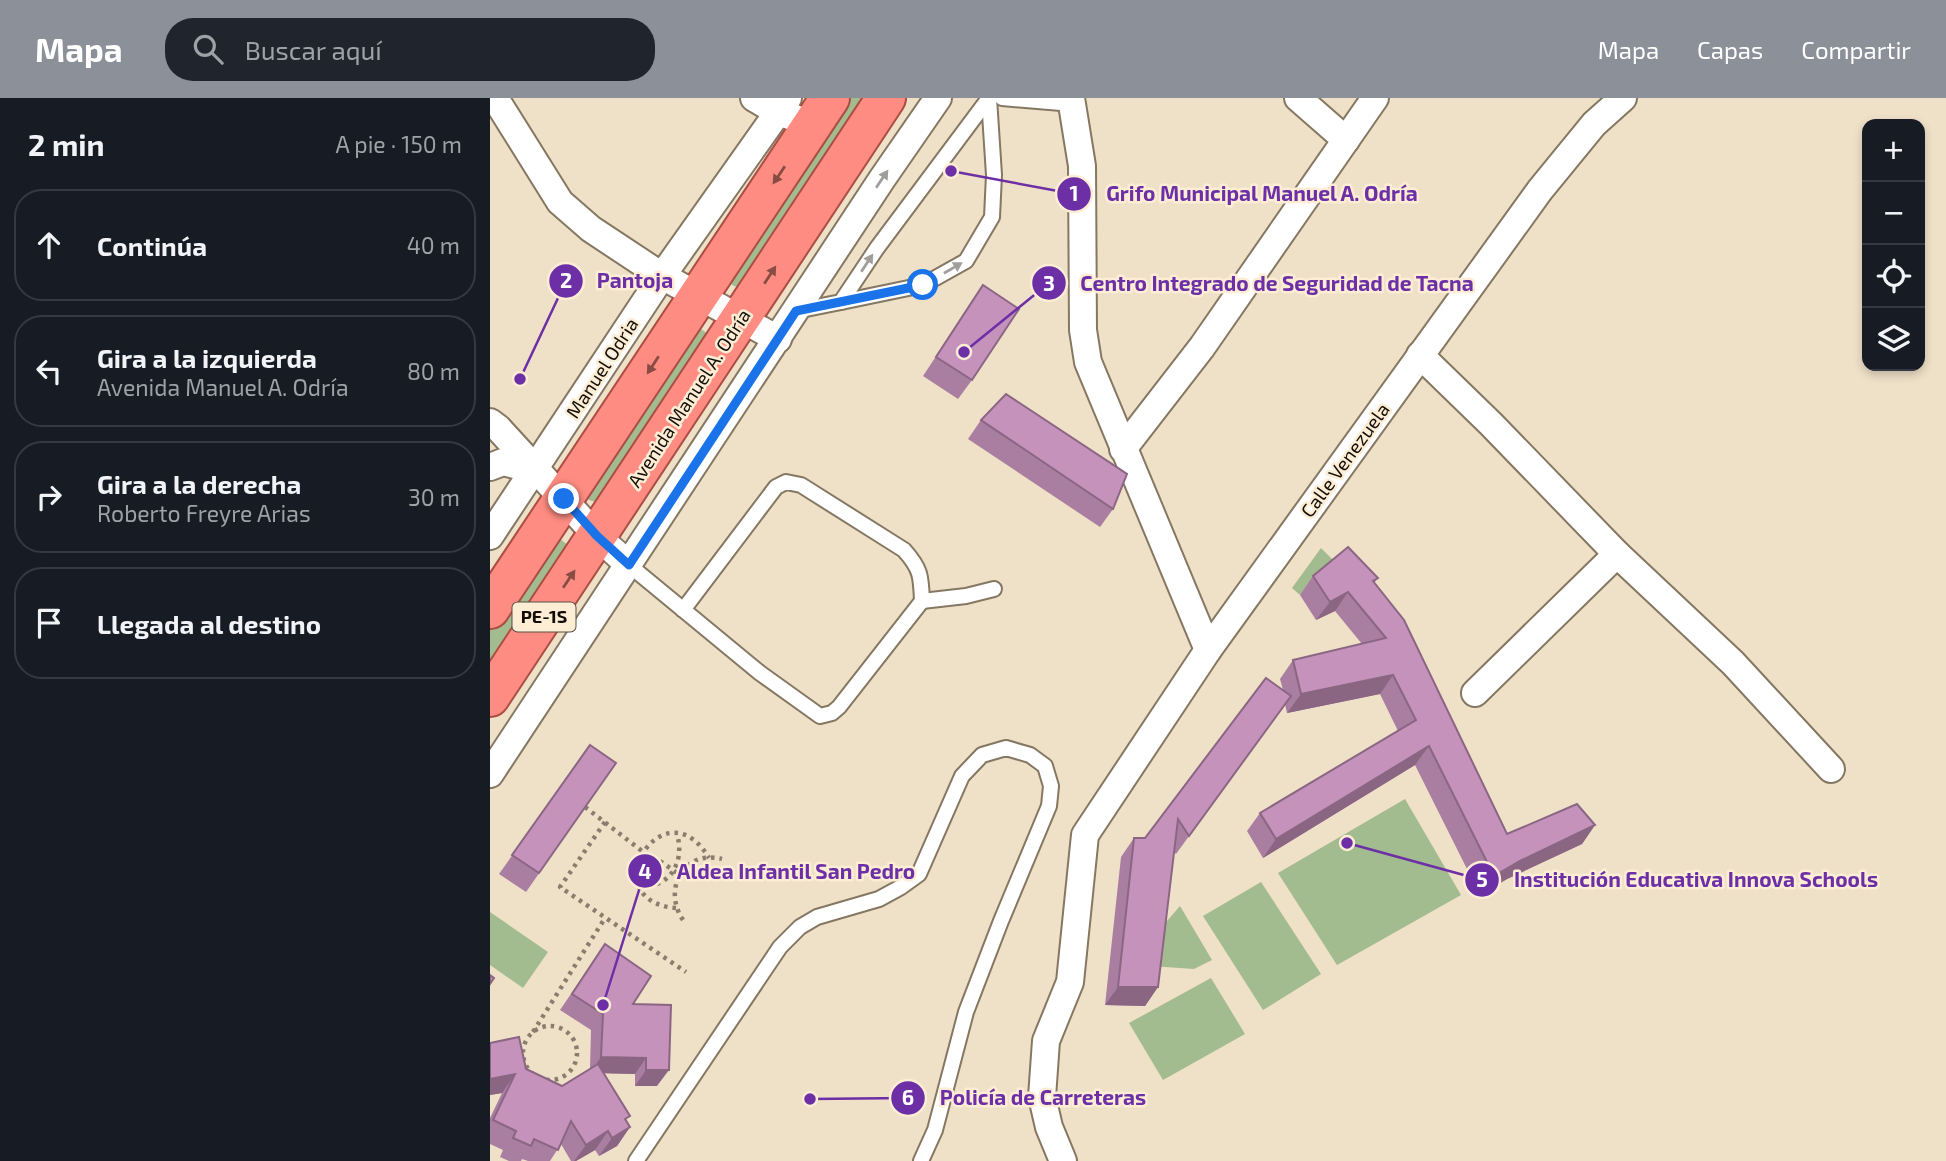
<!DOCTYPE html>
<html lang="es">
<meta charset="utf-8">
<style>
:root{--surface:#171b24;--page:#20242c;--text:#f1f3f6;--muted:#9ea1a6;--line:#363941;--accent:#8c9099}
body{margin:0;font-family:"Exo 2",sans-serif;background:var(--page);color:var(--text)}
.controls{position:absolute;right:21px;top:21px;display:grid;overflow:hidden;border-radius:14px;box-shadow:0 4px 10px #0003}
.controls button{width:63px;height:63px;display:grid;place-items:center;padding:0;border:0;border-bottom:2px solid var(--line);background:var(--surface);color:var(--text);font:35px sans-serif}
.stop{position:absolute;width:21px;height:21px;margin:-16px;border:5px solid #1a73e8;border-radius:50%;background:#fff}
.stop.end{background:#1a73e8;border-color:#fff;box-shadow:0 2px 7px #0008}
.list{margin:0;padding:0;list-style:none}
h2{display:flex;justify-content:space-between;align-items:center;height:91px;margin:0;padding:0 28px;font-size:30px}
h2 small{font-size:23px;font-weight:400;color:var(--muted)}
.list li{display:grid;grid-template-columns:46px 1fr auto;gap:21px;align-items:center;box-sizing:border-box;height:112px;margin:0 14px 14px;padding:0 14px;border:2px solid var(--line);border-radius:28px}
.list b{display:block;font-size:26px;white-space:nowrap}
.list p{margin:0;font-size:23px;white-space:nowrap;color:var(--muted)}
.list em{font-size:23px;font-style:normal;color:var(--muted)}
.icon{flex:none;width:38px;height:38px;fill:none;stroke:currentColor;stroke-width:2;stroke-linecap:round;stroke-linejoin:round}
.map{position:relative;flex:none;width:1456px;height:1063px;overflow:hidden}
header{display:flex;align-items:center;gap:42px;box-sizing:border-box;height:98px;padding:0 35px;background:var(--accent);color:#fff}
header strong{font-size:33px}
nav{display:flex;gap:38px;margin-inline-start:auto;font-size:24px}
.search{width:490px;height:63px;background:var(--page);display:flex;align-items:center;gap:18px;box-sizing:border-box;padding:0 24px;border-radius:28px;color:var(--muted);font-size:26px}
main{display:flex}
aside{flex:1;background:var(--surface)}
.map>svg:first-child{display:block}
.green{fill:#a2bb8f}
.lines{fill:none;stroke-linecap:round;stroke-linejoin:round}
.service-casing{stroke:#857762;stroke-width:18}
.minor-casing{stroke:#857762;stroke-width:30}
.trunk-casing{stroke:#ab4d42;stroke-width:42}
.path{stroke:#897e6e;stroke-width:4.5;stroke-dasharray:3.5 5;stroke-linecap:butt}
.service{stroke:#fff;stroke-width:14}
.minor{stroke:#fff;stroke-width:26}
.trunk{stroke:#fe8c82;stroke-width:38}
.wall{fill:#a97ea1}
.shaded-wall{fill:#8a6683}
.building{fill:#c592bb;stroke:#8a6683;stroke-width:2}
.oneway{fill:#884c44}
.oneway2{fill:#a09e9b}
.route{stroke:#1a73e8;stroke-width:9}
.labels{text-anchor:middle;stroke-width:5;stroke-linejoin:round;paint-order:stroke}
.shield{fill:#fdedd5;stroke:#585044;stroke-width:2}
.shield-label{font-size:18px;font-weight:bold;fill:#120d06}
.street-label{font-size:19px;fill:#120d06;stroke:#fdedd5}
.leader{fill:none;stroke:#6c2fa5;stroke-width:2.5}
.callout-dot{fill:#6c2fa5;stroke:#fdedd5;stroke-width:2.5}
.mark-label{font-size:21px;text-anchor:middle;font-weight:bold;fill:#fff}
.callout-label{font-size:21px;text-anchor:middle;font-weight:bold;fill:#6c2fa5;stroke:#fdedd5;stroke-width:5;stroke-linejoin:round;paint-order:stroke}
</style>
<header>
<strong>Mapa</strong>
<div class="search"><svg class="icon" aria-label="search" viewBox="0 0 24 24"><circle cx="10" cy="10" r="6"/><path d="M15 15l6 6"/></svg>Buscar aquí</div>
<nav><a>Mapa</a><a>Capas</a><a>Compartir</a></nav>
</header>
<main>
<aside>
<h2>2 min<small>A pie · 150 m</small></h2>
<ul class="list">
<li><svg class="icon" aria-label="ahead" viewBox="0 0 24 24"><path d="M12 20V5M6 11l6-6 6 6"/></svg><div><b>Continúa</b></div><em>40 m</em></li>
<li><svg class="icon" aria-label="left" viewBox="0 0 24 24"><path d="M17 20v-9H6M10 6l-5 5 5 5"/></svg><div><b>Gira a la izquierda</b><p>Avenida Manuel A. Odría</p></div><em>80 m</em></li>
<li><svg class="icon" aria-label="right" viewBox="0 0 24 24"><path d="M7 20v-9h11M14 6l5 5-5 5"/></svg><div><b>Gira a la derecha</b><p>Roberto Freyre Arias</p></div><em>30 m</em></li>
<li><svg class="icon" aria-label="arrive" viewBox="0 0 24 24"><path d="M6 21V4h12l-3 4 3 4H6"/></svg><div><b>Llegada al destino</b></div></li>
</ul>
</aside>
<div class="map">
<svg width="1456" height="1063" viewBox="0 0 1456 1063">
<rect width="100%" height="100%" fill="#efe0c8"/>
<g class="green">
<path d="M357,0H384L256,193L242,187L240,180Z"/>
<path d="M211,231L222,239L112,406L99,402L97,395L203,234Z"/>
<path d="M70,441L79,448L0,580V532L59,443Z"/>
<path d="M831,450L846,465L810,497L802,490Z"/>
<path d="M915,701L971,797L847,867L788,775Z"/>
<path d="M771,784L831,876L773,912L713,818Z"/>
<path d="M690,808L722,862L704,871L661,868L664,838Z"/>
<path d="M0,814L58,854L33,890L0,867Z"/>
<path d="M721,880L755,936L673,982L639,925Z"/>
</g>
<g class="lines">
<g class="service-casing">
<g id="service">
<path d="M512,0L583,6"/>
<path d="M351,204L433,187L476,163L502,119L504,77L499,0"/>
<path d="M306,213L351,204L387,150L499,0"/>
<path d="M139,467L270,575L330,618L342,615L349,609L432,503C431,478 431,471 414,452L311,387L296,384L286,389L193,512"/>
<path d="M432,503L476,498L504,491"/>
<path d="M146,1063L290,849L310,829L327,819L389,801L411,789L429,776L472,678L492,657L516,650L540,657L555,668L561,688L559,708L511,823L476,914L445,1032L431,1063"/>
</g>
</g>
<g class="minor-casing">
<g id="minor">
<path d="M5,0L70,104L101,131L172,178L288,241"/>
<path d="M264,0L288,14L305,20"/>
<path d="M581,0L592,68L593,232L598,264L718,552"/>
<path d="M808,0L856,42"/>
<path d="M930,257L1001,326L1127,456L1243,565L1341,671"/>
<path d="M0,324L8,330L107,438L139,467"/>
<path d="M633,351L712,249L885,0"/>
<path d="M0,369L13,364L45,372"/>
<path d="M0,438L172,178L298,0"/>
<path d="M985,595L1127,456"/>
<path d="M0,676L392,81L448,0"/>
<path d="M573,1063L559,1029L552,999L556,943L580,884L595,737L718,552L1050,92L1104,26L1133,0"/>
</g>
</g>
<g class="trunk-casing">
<g id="trunk">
<path d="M0,511L340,0"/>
<path d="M0,599L396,0"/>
</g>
</g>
<g class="path">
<path d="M95,709L152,753"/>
<path d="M115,724L70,789L196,874"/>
<path d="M170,763L190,777"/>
<path d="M150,789C181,789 195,764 187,736"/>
<path d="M186,810C101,803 174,684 219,760"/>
<path d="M193,822C172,791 194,751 232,761"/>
<circle cx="60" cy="955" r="27"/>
<path d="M43,934L115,820"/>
</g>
<use href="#service" class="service"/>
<use href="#minor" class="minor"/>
<use href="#trunk" class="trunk"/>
</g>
<g class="wall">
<path d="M493,187L482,282L468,301L433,278Z"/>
<path d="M491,322L623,411L610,429L478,341Z"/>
<path d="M823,478L888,480L884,485L1017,736L1105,727L1092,746L1017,781L990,797L925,667L773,760L757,733L770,715L908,633L890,596L797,615L795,606L686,756L684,754L668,889L655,908L615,907L631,759L644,740H655L793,592L790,581L803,562L872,546L845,513L826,522L810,497Z"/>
<path d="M100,647L126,665L36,794L9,776Z"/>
<path d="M115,846L143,906L167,988H145V976L114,975L140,1029L127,1048L109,1058L105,1052L86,1063H81L71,1046L60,1063H38L32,1061L31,1063H19L10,1059L13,1052L0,1046V1020L12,995L0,997V945L36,971L72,988L100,971L101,932L70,912Z"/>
</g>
<g class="shaded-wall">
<path d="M858,494L845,513L826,522L840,504Z"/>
<path d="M903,577L890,596L797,615L811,596Z"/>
<path d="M939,648L925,667L773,760L786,741Z"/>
<path d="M1105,727L1092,746L1017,781L990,797L1004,778L1030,763Z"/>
<path d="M628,889H668L655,908L615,907Z"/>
<path d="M111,959L156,960L145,976L100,975Z"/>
<path d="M156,972H179L167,988H145Z"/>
<path d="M25,976L12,995L0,997V981Z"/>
<path d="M140,1029L127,1048L109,1058L122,1040Z"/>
<path d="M118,1033L105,1052L86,1063H84L96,1047Z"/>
</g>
<g class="building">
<path d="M493,187L529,211L482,282L446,259Z"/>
<path d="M516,296L637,376L623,411L491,322Z"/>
<path d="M858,449L888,480L883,483L914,522L1017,736L1087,706L1105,727L1030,763L1004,778L939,648L786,741L770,715L926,622L903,577L811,596L803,562L896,540L858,494L840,504L823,478Z"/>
<path d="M776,580L801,598L699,738L688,721L668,889H628L644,740H655Z"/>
<path d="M100,647L126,665L49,775L22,757Z"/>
<path d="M115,846L161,878L143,906L181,907L179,972H156V960L111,959L113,916L82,896Z"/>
<path d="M0,877L4,880L0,886Z"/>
<path d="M29,939L36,971L72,988L108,966L140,1018L135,1021L140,1029L122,1040L118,1033L96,1047L81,1023L68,1052L44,1041L41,1048L23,1040L26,1033L3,1022L25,976L0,981V945Z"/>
</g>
<defs><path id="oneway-solid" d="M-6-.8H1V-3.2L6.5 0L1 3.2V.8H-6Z" transform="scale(1.75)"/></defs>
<g class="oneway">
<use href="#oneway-solid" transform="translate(289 77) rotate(124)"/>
<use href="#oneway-solid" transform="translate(280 177) rotate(-57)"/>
<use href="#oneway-solid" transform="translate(163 267) rotate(123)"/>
<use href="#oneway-solid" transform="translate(79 481) rotate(-56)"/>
</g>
<g class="oneway2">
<use href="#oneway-solid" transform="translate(392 81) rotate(-56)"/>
<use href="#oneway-solid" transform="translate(377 165) rotate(-57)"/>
<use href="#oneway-solid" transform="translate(463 170) rotate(-30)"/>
</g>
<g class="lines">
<path class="route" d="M74,401L107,438L139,467L306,213L433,187"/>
</g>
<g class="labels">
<rect class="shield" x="22.5" y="504.5" width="63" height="29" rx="5"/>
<g class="shield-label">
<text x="54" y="525">PE-1S</text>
</g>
<g class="street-label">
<text transform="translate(112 270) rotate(-57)" y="7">Manuel Odria</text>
<text transform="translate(199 300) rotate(-57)" y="7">Avenida Manuel A. Odría</text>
<text transform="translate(855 362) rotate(-54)" y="7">Calle Venezuela</text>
</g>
</g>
<path class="leader" d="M461 73L584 96M30 281L76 183M474 254L559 185M113 907L155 773M857 745L992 782M320 1001L418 1000"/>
<g class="callout-dot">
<circle cx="461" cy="73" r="7"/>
<circle cx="30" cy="281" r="7"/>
<circle cx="474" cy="254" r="7"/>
<circle cx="113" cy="907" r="7"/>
<circle cx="857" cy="745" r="7"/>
<circle cx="320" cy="1001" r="7"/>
<circle cx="584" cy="96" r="18"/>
<circle cx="76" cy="183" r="18"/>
<circle cx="559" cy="185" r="18"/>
<circle cx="155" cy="773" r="18"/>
<circle cx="992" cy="782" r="18"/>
<circle cx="418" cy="1000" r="18"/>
</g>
<g class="mark-label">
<text x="584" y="103">1</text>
<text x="76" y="190">2</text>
<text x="559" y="193">3</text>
<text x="155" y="781">4</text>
<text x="992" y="789">5</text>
<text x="418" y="1007">6</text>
</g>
<g class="callout-label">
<text x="772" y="103">Grifo Municipal Manuel A. Odría</text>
<text x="145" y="190">Pantoja</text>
<text x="787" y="193">Centro Integrado de Seguridad de Tacna</text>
<text x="306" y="781">Aldea Infantil San Pedro</text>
<text x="1206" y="789">Institución Educativa Innova Schools</text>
<text x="553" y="1007">Policía de Carreteras</text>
</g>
</svg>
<div class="controls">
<button>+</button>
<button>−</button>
<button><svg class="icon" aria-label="locate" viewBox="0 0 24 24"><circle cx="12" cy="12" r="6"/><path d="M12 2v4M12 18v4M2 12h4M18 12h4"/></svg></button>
<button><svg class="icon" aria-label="layers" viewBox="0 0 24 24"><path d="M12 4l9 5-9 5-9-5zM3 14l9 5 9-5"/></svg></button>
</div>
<div class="stop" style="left:433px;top:187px"></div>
<div class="stop end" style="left:74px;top:401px"></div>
</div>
</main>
